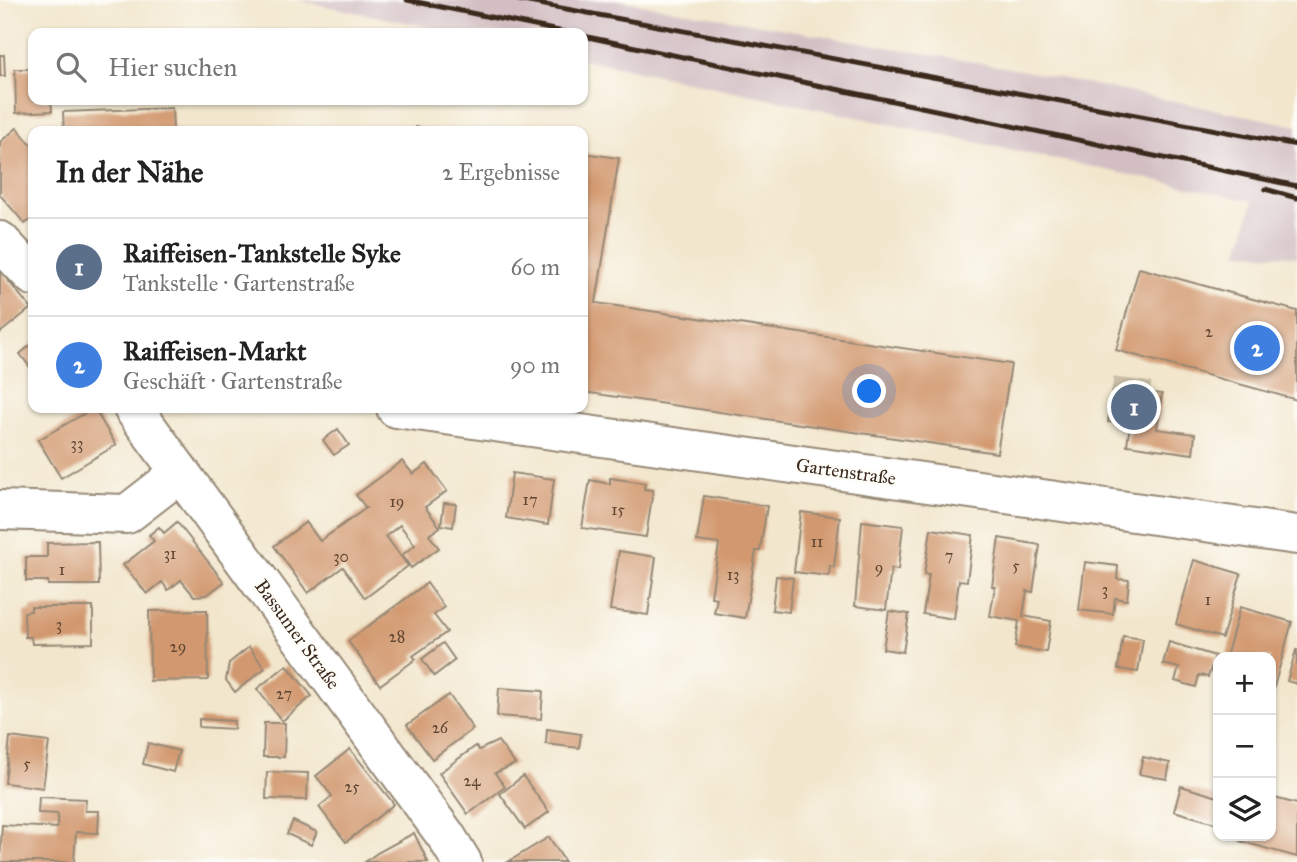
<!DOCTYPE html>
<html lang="de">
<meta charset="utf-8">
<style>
:root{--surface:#fff;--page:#f2f2f2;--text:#222;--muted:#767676;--line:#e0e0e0;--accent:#1f6fb2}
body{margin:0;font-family:"IM FELL Great Primer",serif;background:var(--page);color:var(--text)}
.controls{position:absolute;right:21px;bottom:21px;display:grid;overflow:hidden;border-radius:14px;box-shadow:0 2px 5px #0004}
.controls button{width:63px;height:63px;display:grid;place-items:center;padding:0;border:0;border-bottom:2px solid var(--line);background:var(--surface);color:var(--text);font:35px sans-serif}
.you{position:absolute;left:870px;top:392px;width:24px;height:24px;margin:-18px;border:5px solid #fff;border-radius:50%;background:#1a73e8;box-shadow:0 0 0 10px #1a73e833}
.badge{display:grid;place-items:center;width:46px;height:46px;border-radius:50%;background:var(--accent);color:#fff;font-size:23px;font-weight:700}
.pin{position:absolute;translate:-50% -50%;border:4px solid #fff;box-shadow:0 2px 7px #0006}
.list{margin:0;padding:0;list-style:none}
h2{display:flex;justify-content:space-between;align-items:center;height:91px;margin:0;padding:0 28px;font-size:30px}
h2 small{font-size:23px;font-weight:400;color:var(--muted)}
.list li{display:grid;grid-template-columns:46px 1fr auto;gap:21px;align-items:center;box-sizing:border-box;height:98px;padding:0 28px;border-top:2px solid var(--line)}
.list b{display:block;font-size:26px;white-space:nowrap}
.list p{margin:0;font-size:23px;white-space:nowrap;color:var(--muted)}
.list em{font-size:23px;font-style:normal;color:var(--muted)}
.icon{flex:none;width:38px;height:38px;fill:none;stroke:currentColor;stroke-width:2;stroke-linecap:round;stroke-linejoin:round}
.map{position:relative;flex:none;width:1297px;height:862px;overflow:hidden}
.search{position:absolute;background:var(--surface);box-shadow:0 2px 5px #0004;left:28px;top:28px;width:560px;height:77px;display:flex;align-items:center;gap:18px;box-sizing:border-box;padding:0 24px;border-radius:14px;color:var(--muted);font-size:26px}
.panel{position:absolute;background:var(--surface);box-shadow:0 2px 5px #0004;left:28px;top:126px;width:560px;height:287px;border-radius:14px}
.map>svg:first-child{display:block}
.industrial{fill:#d2bec3}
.building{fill:#d2996f}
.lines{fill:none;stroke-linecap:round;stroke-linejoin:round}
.minor-tunnel{stroke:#cdc0a9;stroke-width:38;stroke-dasharray:38 19;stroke-linecap:butt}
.minor-casing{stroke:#968875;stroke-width:42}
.minor{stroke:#fff;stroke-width:38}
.rail{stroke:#3b2a1e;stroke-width:5}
.labels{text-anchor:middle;stroke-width:5;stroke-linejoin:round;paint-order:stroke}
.number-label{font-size:16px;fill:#614632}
.street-label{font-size:19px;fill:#3b2a1e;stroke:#fdfcf7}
</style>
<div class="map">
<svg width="1297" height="862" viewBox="0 0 1297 862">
<rect width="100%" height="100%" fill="#fdfcf7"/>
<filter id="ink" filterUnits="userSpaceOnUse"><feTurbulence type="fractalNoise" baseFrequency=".0143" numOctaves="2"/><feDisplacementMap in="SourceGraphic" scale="14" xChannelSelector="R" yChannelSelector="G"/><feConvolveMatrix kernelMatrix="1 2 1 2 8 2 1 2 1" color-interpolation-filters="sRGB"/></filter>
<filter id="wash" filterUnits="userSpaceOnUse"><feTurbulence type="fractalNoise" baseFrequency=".00686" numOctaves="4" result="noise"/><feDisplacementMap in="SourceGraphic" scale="28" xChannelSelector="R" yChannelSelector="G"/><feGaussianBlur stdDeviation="1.57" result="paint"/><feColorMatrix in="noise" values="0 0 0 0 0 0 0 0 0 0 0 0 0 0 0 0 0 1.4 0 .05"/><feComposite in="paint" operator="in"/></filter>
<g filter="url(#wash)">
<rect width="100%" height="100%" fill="#f2e6cc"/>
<path class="industrial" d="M296,0H618L1020,70L1297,126V257L1239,252L1253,201L583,59V33H458Z"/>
<g id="blocks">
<g class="building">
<path d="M0,55H4L5,76H0Z"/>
<path d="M15,69H33V100H51L52,111L16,113Z"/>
<path d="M172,108L173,131H64L63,112Z"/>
<path d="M416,127L434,130V131H416Z"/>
<path d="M17,128L33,147V218L25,224L0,195V142Z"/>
<path d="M583,153L619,158L596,303L1011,364L997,453L583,392Z"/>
<path d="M1139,268L1297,311V400L1116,350Z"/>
<path d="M0,271L31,308L0,333Z"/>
<path d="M33,343V371L20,354Z"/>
<path d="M1113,388L1162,394L1157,429L1195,434L1193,454L1127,445L1130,425L1108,422Z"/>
<path d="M94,408L116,445L61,478L38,440Z"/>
<path d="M338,429L349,445L334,455L323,440Z"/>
<path d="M402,461L413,474L427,464L447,491L425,507L440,527L429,535L439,548L411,568L402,555L415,545L400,525L386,536L408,566L365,598L343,567L308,593L274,546L306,522L320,541L366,508L356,495Z"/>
<path d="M512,473L554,479L548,525L506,518Z"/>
<path d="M610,478L645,483L644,489L653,490L646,537L582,528L590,480L610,484Z"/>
<path d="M704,496L767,506L760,551H756L745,618L714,613L717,598L711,597L719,544L697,541Z"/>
<path d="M444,503L456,504L453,527L441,525Z"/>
<path d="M801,512L840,517L834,567L830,566L829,576L794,572Z"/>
<path d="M862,521L903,526L898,570L891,569L886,610L855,606Z"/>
<path d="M177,522L224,582L207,595L194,596L181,580L168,590L162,582L147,594L123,565L154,541L149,535L159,527L164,533Z"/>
<path d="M931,529L973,535L967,581L959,580L954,619L923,614L929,575H924Z"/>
<path d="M999,538L1040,545L1033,592L1027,591L1023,616L1051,621L1046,652L1015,647L1019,621L990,616L995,587L992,586Z"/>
<path d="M98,542L99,585H48V581H26V557H47V543Z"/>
<path d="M619,551L656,557L648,615L610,610Z"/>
<path d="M1194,560L1241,574L1222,638L1176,624Z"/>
<path d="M1085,562L1118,566L1117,579L1129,580L1127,600L1115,598L1113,614L1079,610Z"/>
<path d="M776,576L793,578L789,612L772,610Z"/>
<path d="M427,583L444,607L434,615L447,632L413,656L416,659L380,685L348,641Z"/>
<path d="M31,607H93V643L32,644L31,637H25L24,612L31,611Z"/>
<path d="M1240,607L1292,622L1272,694L1271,657H1226Z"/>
<path d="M207,610L208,680L150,681L149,611Z"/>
<path d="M889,611L909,614L903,652L883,649Z"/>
<path d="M1123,636L1143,639L1138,672L1118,669Z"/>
<path d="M1169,642L1215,656L1208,677L1199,675L1196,687L1175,681L1179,668L1163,664Z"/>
<path d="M443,643L455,660L434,676L422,659Z"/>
<path d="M249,647L265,668L235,692L226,680L229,663Z"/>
<path d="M1296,650H1297V684L1287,681Z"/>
<path d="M287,665L312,696L282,721L257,689Z"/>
<path d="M499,688L543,691L541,719L497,716Z"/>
<path d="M449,695L473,729L432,759L407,725Z"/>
<path d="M199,719L234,721V729L199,727Z"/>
<path d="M264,723H285L284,757H263Z"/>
<path d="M547,729L581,734L579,748L546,744Z"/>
<path d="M10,737L49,742L43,788L5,783Z"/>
<path d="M498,741L515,764L495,773L505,787L468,814L439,773L476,746L479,750Z"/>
<path d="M148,743L179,751L173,772L143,764Z"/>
<path d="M350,749L394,804L346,842L319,807L332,796L316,776Z"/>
<path d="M1143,757L1170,763L1167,779L1139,774Z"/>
<path d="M267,772L308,773L307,800L266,799Z"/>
<path d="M523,776L549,812L525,829L500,794Z"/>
<path d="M1181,786L1218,797V824L1174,811Z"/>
<path d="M39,797L86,799L85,811H99L98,833L76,832L74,862H0L2,825L57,828L58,814L38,813Z"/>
<path d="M1271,797L1297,804V857L1240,841L1241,836H1271Z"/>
<path d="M293,821L317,832L311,845L287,834Z"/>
<path d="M414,833L428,862H365L377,853Z"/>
<path d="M549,837L565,862H508Z"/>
</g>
</g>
</g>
<g filter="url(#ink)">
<use href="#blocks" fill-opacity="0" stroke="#968875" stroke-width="2"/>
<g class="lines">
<path class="minor-tunnel" d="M1111,396L1161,403"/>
<g class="minor-casing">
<g id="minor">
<path d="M0,241L33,276"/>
<path d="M133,408L446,836L462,862"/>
<path d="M396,408L1297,535"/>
<path d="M0,510L127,514L180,473"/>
</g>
</g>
<use href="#minor" class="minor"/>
<g class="rail">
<path d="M407,0L569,33"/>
<path d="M518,0L1297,145"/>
<path d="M583,36L1297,186"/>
<path d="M1265,189L1297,198"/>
</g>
</g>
</g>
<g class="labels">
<g class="number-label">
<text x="1209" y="337">2</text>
<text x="77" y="449">33</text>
<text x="530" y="505">17</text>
<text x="397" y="507">19</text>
<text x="618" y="515">15</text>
<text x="817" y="547">11</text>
<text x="170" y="559">31</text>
<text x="949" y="561">7</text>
<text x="341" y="562">30</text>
<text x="1016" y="571">5</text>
<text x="879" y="573">9</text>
<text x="62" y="575">1</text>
<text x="733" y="580">13</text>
<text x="1105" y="595">3</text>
<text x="1208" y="605">1</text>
<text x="59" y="630">3</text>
<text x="397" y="642">28</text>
<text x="178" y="652">29</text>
<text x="284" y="699">27</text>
<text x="440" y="733">26</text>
<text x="27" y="769">5</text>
<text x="472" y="786">24</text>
<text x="352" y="792">25</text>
</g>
<g class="street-label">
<text transform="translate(846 471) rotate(8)" y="7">Gartenstraße</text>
<text transform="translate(298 634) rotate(54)" y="7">Bassumer Straße</text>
</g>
</g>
</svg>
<div class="controls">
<button>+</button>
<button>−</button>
<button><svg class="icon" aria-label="layers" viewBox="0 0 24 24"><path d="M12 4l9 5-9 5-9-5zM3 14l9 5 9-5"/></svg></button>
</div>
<div class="you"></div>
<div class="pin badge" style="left:1134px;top:407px;background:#5c6f8a">1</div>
<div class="pin badge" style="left:1257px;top:348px;background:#3f7fe0">2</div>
<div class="search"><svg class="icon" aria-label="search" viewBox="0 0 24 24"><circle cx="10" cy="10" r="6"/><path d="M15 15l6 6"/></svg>Hier suchen</div>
<section class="panel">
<h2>In der Nähe<small>2 Ergebnisse</small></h2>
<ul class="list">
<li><span class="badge" style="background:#5c6f8a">1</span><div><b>Raiffeisen-Tankstelle Syke</b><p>Tankstelle · Gartenstraße</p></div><em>60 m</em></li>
<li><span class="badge" style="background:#3f7fe0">2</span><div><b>Raiffeisen-Markt</b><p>Geschäft · Gartenstraße</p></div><em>90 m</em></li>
</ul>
</section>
</div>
